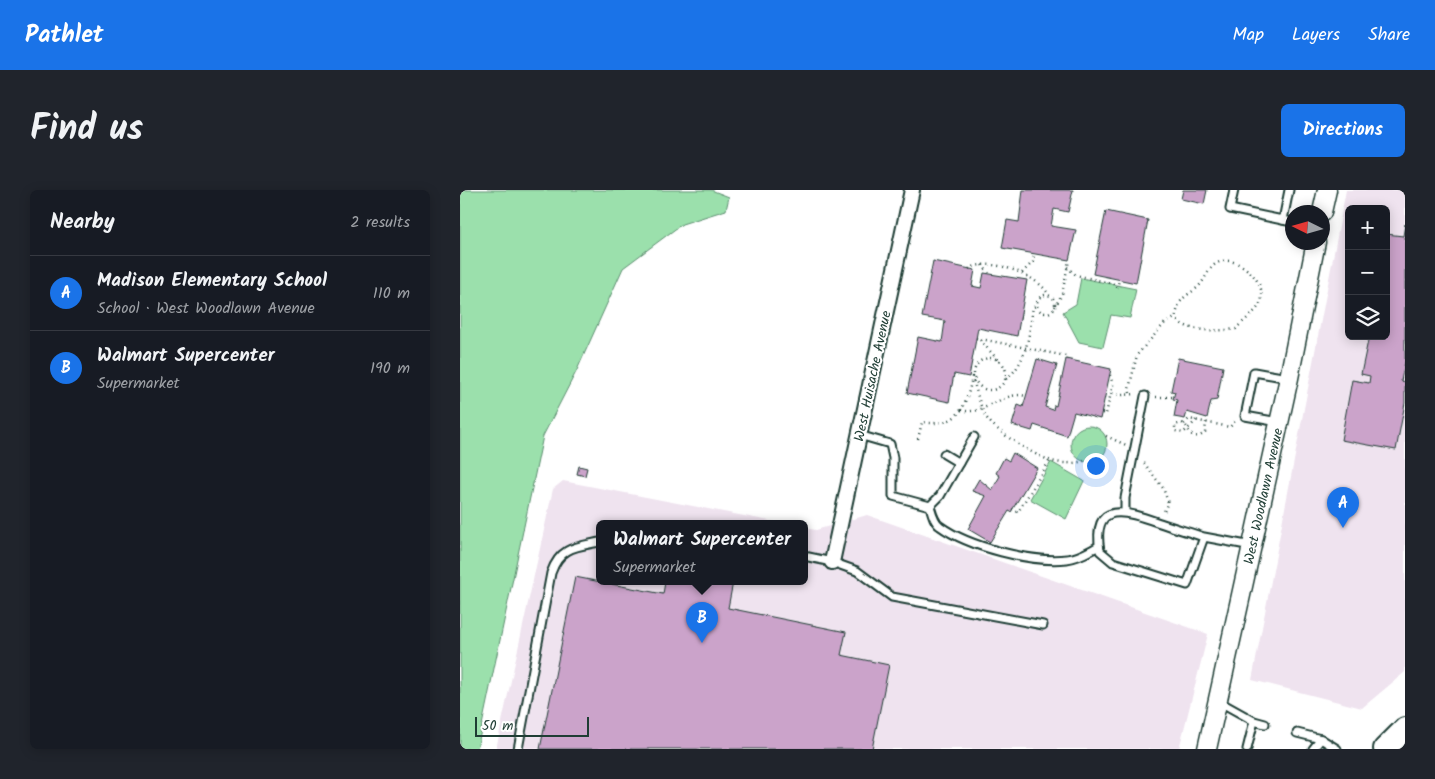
<!DOCTYPE html>
<meta charset="utf-8">
<style>
:root{--surface:#171b24;--page:#20242c;--text:#f1f3f6;--muted:#9ea1a6;--line:#363941;--accent:#1a73e8}
body{margin:0;font-family:Kalam,sans-serif;background:var(--page);color:var(--text)}
.controls{position:absolute;right:15px;top:15px;display:grid;overflow:hidden;border-radius:8px;box-shadow:0 2px 12px #0003}
.controls button{width:45px;height:45px;display:grid;place-items:center;padding:0;border:0;border-bottom:1px solid var(--line);background:var(--surface);color:var(--text);font:25px sans-serif}
.compass{position:absolute;left:825px;top:15px;width:45px;height:45px;border-radius:50%;background:var(--surface);box-shadow:0 2px 12px #0003;rotate:275deg}
.scale{position:absolute;left:15px;bottom:12px;width:114px;box-sizing:border-box;padding-left:5px;border:2px solid #1f3d34;border-top:0;font-size:14px;line-height:18px;white-space:nowrap;color:#1f3d34;-webkit-text-stroke:4px #fff;paint-order:stroke}
.you{position:absolute;left:635px;top:275px;width:18px;height:18px;margin:-12px;border:4px solid #fff;border-radius:50%;background:#1a73e8;box-shadow:0 0 0 8px #1a73e833}
.badge{display:grid;place-items:center;width:32px;height:32px;border-radius:50%;background:var(--accent);color:#fff;font-size:16px;font-weight:700}
.pin{position:absolute;translate:-50% -41px;filter:drop-shadow(0 1px 2px #0008)}
.pin::after{content:'';position:absolute;top:26px;width:18px;height:15px;background:inherit;clip-path:polygon(0 0,100% 0,50% 100%)}
.popup{position:absolute;left:136px;top:330px;width:212px;height:65px;box-sizing:border-box;display:grid;place-content:center;border-radius:8px;background:var(--surface);filter:drop-shadow(0 1px 4px #0005);font-size:16px;white-space:nowrap;color:var(--muted)}
.popup b{font-size:19px;color:var(--text)}
.popup::after{content:'';position:absolute;left:50%;top:100%;margin-left:-10px;border:10px solid transparent;border-top-color:var(--surface)}
.list{margin:0;padding:0;list-style:none}
h2{display:flex;justify-content:space-between;align-items:center;height:65px;margin:0;padding:0 20px;font-size:21px}
h2 small{font-size:16px;font-weight:400;color:var(--muted)}
.list li{display:grid;grid-template-columns:32px 1fr auto;gap:15px;align-items:center;box-sizing:border-box;height:75px;padding:0 20px;border-top:1px solid var(--line)}
.list b{display:block;font-size:19px;white-space:nowrap}
.list p{margin:0;font-size:16px;white-space:nowrap;color:var(--muted)}
.list em{font-size:16px;font-style:normal;color:var(--muted)}
.icon{flex:none;width:28px;height:28px;fill:none;stroke:currentColor;stroke-width:2;stroke-linecap:round;stroke-linejoin:round}
.map{position:relative;flex:none;width:945px;height:559px;overflow:hidden;border-radius:8px}
header{display:flex;align-items:center;gap:30px;box-sizing:border-box;height:70px;padding:0 25px;background:var(--accent);color:#fff}
header strong{font-size:24px}
nav{display:flex;gap:28px;margin-inline-start:auto;font-size:18px}
.intro{display:flex;align-items:center;justify-content:space-between;box-sizing:border-box;height:120px;padding:0 30px}
h1{margin:0;font-size:35px}
.button{padding:12px 22px;border-radius:8px;background:var(--accent);color:#fff;font-size:18px;font-weight:700}
main{display:flex;gap:30px;padding:0 30px}
aside{flex:1;background:var(--surface);border-radius:8px;box-shadow:0 2px 12px #0003}
.map>svg:first-child{display:block}
.built{fill:#efe3ef;fill-rule:evenodd}
.green{fill:#9be0ac;stroke:#5d8e70}
.building{fill:#cba3ca;stroke:#1f3d34}
.lines{fill:none;stroke-linecap:round;stroke-linejoin:round}
.service-casing{stroke:#1f3d34;stroke-width:11}
.minor-casing{stroke:#1f3d34;stroke-width:18}
.tertiary-casing{stroke:#1f3d34;stroke-width:21}
.primary-casing{stroke:#1f3d34;stroke-width:26}
.path{stroke:#1f3d34;stroke-width:2.5;stroke-dasharray:1 4;stroke-linecap:butt}
.service{stroke:#fff;stroke-width:7}
.minor{stroke:#fff;stroke-width:14}
.tertiary{stroke:#fff;stroke-width:18}
.primary{stroke:#fff;stroke-width:22}
.labels{text-anchor:middle;stroke-width:4;stroke-linejoin:round;paint-order:stroke}
.street-label{font-size:14px;fill:#1f3d34;stroke:#fff}
</style>
<header>
<strong>Pathlet</strong>
<nav><a>Map</a><a>Layers</a><a>Share</a></nav>
</header>
<div class="intro"><h1>Find us</h1><a class="button">Directions</a></div>
<main>
<aside>
<h2>Nearby<small>2 results</small></h2>
<ul class="list">
<li><span class="badge">A</span><div><b>Madison Elementary School</b><p>School · West Woodlawn Avenue</p></div><em>110 m</em></li>
<li><span class="badge">B</span><div><b>Walmart Supercenter</b><p>Supermarket</p></div><em>190 m</em></li>
</ul>
</aside>
<div class="map">
<svg width="945" height="559" viewBox="0 0 945 559">
<rect width="100%" height="100%" fill="#fff"/>
<filter id="ink" filterUnits="userSpaceOnUse"><feTurbulence type="fractalNoise" baseFrequency=".02" numOctaves="2"/><feDisplacementMap in="SourceGraphic" scale="10" xChannelSelector="R" yChannelSelector="G"/><feConvolveMatrix kernelMatrix="1 2 1 2 8 2 1 2 1" color-interpolation-filters="sRGB"/></filter>
<g filter="url(#ink)">
<g class="built">
<path d="M886,0H945V482L902,518L792,490ZM889,19H926V146H889Z"/>
<path d="M103,291L326,334H140V392H344L345,338L356,340L407,325L748,444L719,559H36L93,299Z"/>
</g>
<g class="green">
<path d="M0,0H251L269,7L266,20L222,34L163,78L117,180L83,246L17,559H0Z"/>
<path d="M621,88L676,99L670,128L651,125L643,157L619,152L603,122L616,114Z"/>
<circle cx="629" cy="254" r="18"/>
<path d="M591,272L624,291L606,329L570,309Z"/>
</g>
<g class="building">
<path d="M563,0H613L608,22L594,19L591,36L616,40L609,70L542,58L547,30L559,32Z"/>
<path d="M723,0H747L744,14L721,9Z"/>
<path d="M646,21L688,30L676,93L633,84Z"/>
<path d="M945,34V171L941,191L945,192V213L936,260L881,250L892,190L909,193L910,186L901,184L909,146H926V44L943,46Z"/>
<path d="M473,71L515,80L512,96L521,98L524,83L567,90L557,146L518,138L509,187L494,184L489,212L447,203L458,147L482,152L485,131L462,127Z"/>
<path d="M718,168L763,177L757,210L751,211L747,228L727,222L725,229L714,227L717,210L713,209L715,202L711,201Z"/>
<path d="M577,169L597,175L585,217L593,220L594,215L596,216L606,169L651,179L640,229L614,222L607,246L574,235L572,241L552,235L558,215L563,217Z"/>
<path d="M553,263L577,278L551,322L549,321L530,352L508,339L526,306L512,301L519,289L532,300L540,286L536,283L544,268L549,271Z"/>
<path d="M119,276L127,278L125,286L117,284Z"/>
<path d="M115,387L203,404L205,392H273L268,418L386,442L381,465L429,475L412,559H80Z"/>
</g>
<g class="lines">
<g class="service-casing">
<g id="service">
<path d="M774,0L770,19L832,32"/>
<path d="M823,30L829,0"/>
<path d="M819,232L785,226L794,182L828,188"/>
<path d="M399,245L430,254L433,268V306L470,316C472,323 474,332 480,336C509,357 572,373 607,369C619,368 629,361 639,356"/>
<path d="M499,273L514,247"/>
<path d="M470,316L480,306L499,273L484,264"/>
<path d="M665,321V308L685,206"/>
<path d="M744,347C729,342 714,338 700,333C668,322 631,308 640,361L653,372L727,395L744,347L792,356"/>
<path d="M344,366L372,372L397,381L432,407L583,435"/>
<path d="M758,511L794,531L787,559"/>
<path d="M794,531L805,534"/>
<path d="M837,543L861,549"/>
<path d="M58,559L91,383C100,357 115,357 140,352"/>
<path d="M853,559L861,549L877,559"/>
</g>
</g>
<g class="minor-casing">
<path id="minor" d="M372,372L452,0"/>
</g>
<g class="tertiary-casing">
<g id="tertiary">
<path d="M862,22L867,0"/>
<path id="s1" d="M747,559L829,188L856,52"/>
</g>
</g>
<g class="primary-casing">
<path id="primary" d="M925,559L945,539"/>
</g>
<g class="path">
<path d="M522,75L529,83"/>
<path d="M607,77L616,85L658,95"/>
<path d="M509,79C529,66 578,85 589,105"/>
<path d="M562,83L573,72L574,65"/>
<path d="M657,98L659,90"/>
<circle cx="586" cy="114" r="9"/>
<path d="M595,117L602,104L609,70"/>
<path d="M516,148L606,166"/>
<path d="M520,150L538,170"/>
<circle cx="530" cy="184" r="16"/>
<path d="M650,185L653,195L651,203L662,205L676,204"/>
<path d="M546,189C568,172 569,143 573,117L576,116"/>
<path d="M670,203L669,199L677,165L705,133L715,128C717,122 718,114 722,110C726,105 732,102 737,98C747,89 748,74 763,71C781,68 807,93 801,111C798,122 783,130 776,139C759,141 726,143 715,128"/>
<path d="M696,207H714"/>
<path d="M501,220C525,227 542,200 566,206"/>
<path d="M642,223L646,224L651,203"/>
<path d="M736,230C733,234 728,239 723,243L715,241V235L722,233C731,237 727,248 740,246L745,243L746,232"/>
<path d="M724,234L729,229L770,237L775,231"/>
<path d="M646,246L666,255"/>
<path d="M458,249L462,232C497,238 506,219 512,187C517,201 519,215 526,227C536,242 572,264 589,270C599,274 614,274 624,271"/>
<path d="M684,273L703,298L708,312L703,324"/>
<path d="M552,319L558,322L590,270"/>
</g>
<use href="#service" class="service"/>
<use href="#minor" class="minor"/>
<use href="#tertiary" class="tertiary"/>
<use href="#primary" class="primary"/>
</g>
</g>
<g class="labels">
<g class="street-label">
<text transform="translate(412 186) rotate(-78)" y="5">West Huisache Avenue</text>
<text dy="5" stroke="none"><textPath href="#s1" startOffset="259">West Woodlawn Avenue</textPath></text>
</g>
</g>
</svg>
<div class="controls">
<button>+</button>
<button>−</button>
<button><svg class="icon" aria-label="layers" viewBox="0 0 24 24"><path d="M12 4l9 5-9 5-9-5zM3 14l9 5 9-5"/></svg></button>
</div>
<svg class="compass" viewBox="-18 -18 36 36"><path d="M0-13l5 13h-10z" fill="#e53935"/><path d="M0 13l5-13h-10z" fill="#9ea1a6"/></svg>
<div class="scale">50 m</div>
<div class="you"></div>
<div class="pin badge" style="left:883px;top:338px">A</div>
<div class="pin badge" style="left:242px;top:453px">B</div>
<div class="popup"><b>Walmart Supercenter</b>Supermarket</div>
</div>
</main>
